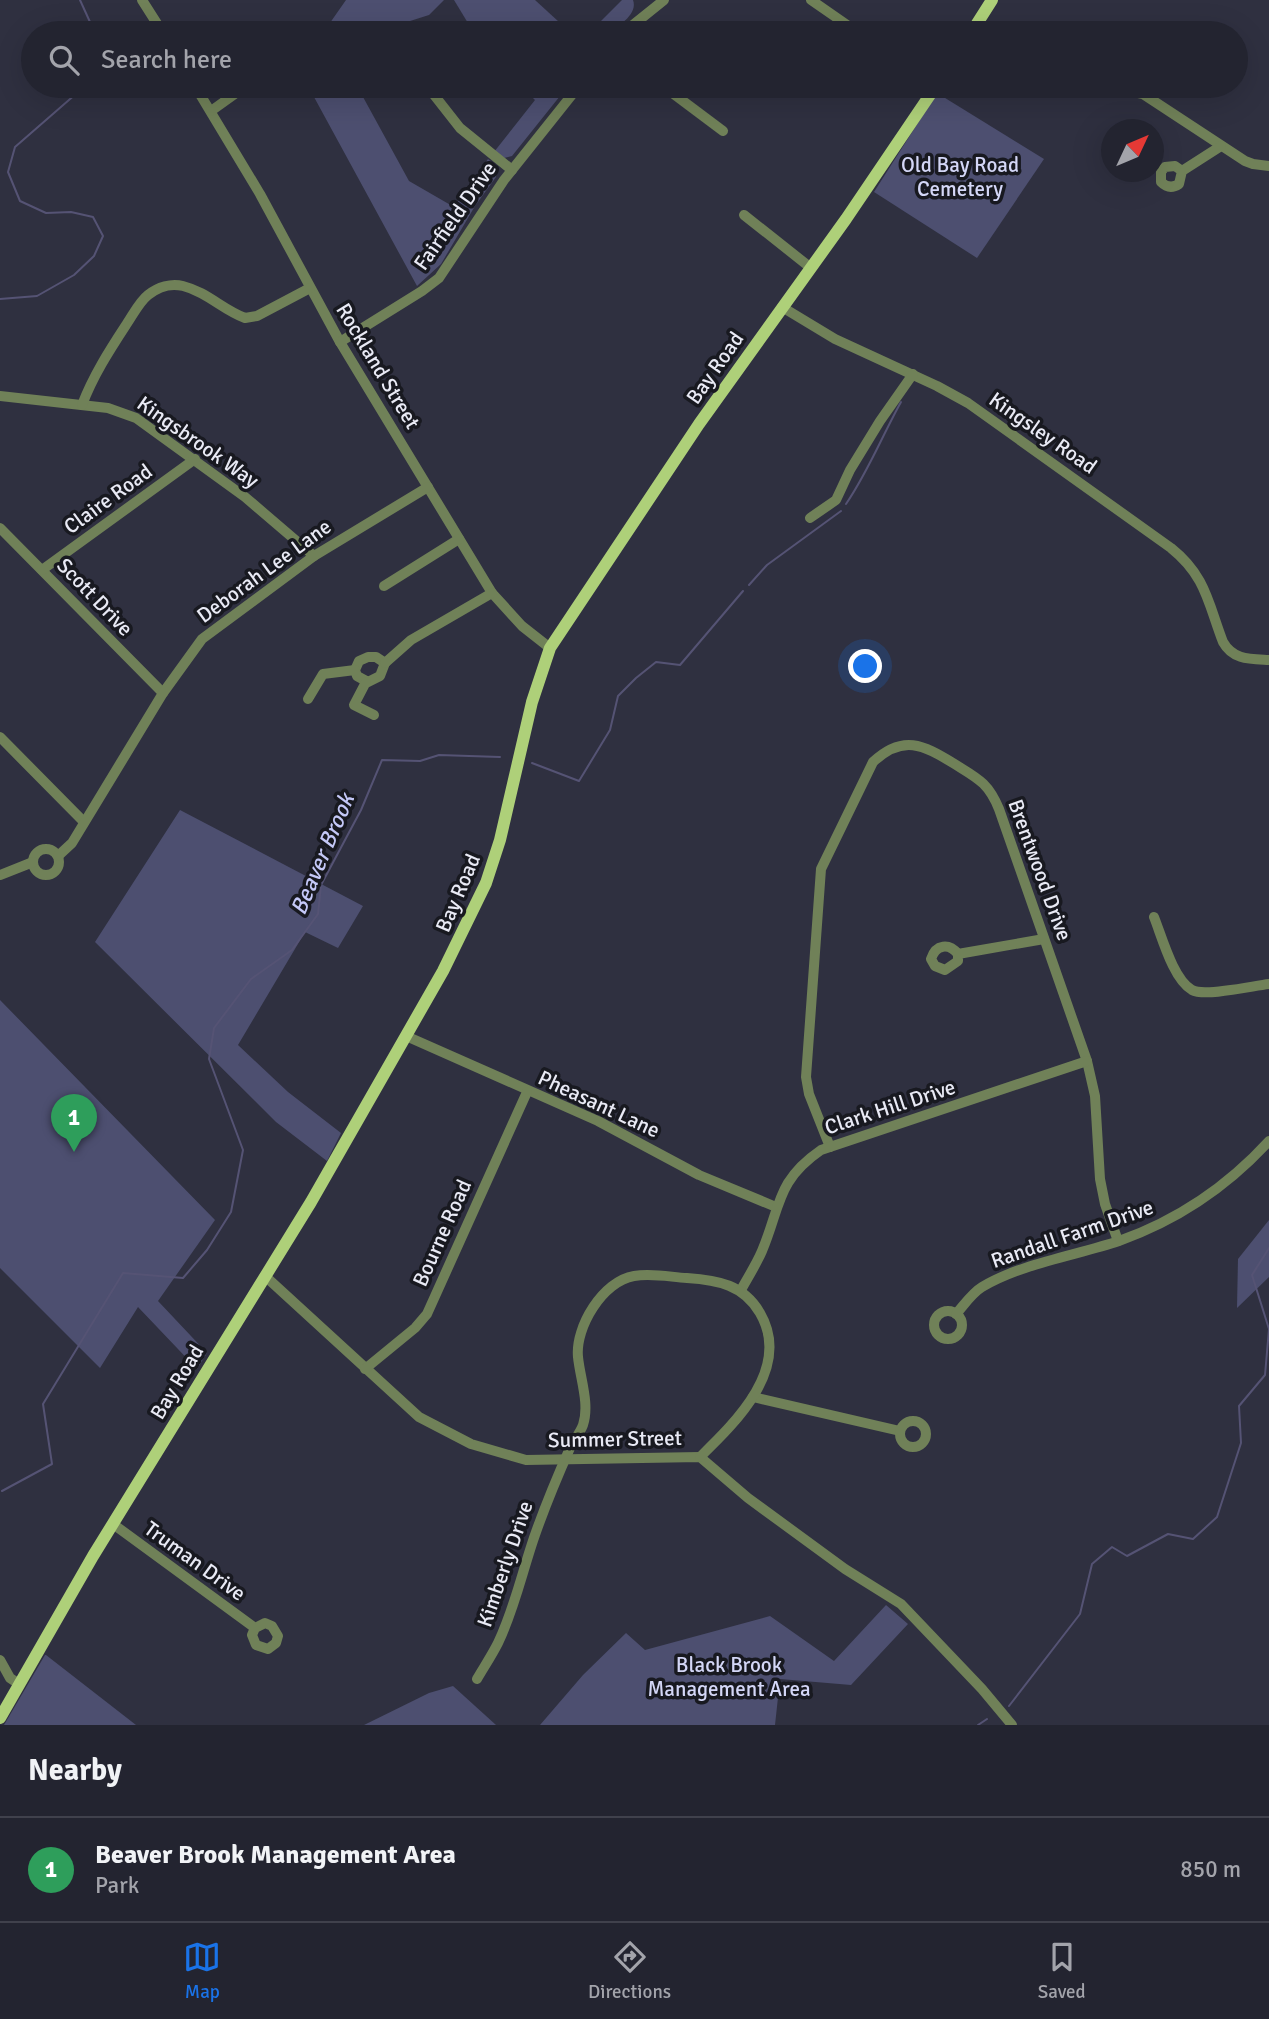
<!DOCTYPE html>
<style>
:root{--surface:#232430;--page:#2b2c38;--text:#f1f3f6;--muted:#a3a4ab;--line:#40414c;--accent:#1a73e8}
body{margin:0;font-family:Signika,sans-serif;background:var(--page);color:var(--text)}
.compass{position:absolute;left:1101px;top:119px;width:63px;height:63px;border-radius:50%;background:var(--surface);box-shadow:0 7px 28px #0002;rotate:46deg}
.you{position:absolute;left:866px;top:667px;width:24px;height:24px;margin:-18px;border:5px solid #fff;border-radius:50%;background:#1a73e8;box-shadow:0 0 0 10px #1a73e833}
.badge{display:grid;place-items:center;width:46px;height:46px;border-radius:50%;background:var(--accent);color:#fff;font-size:23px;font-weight:700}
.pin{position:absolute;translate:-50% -58px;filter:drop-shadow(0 2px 4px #0008)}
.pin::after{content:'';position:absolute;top:37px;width:24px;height:21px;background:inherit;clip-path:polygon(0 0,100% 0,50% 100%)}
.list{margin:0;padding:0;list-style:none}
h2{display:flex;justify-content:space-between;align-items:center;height:91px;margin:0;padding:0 28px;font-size:30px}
h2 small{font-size:23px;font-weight:400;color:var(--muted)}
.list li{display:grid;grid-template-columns:46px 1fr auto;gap:21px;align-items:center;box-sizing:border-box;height:105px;padding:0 28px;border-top:2px solid var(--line)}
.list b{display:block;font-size:26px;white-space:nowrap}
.list p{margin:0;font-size:23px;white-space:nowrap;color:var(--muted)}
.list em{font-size:23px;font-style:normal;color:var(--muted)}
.icon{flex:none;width:38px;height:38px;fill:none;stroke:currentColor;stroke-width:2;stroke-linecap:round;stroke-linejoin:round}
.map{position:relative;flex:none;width:1269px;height:1725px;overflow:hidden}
.search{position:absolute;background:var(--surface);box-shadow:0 7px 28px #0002;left:21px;right:21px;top:21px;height:77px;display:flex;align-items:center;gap:18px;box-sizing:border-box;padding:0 24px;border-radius:38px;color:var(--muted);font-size:26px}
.sheet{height:196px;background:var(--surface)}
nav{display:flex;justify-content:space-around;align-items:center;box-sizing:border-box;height:98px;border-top:2px solid var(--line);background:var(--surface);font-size:19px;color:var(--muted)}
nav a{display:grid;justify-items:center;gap:4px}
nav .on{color:var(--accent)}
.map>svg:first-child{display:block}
.green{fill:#4d4f70}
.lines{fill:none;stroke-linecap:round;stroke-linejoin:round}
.stream{stroke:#555374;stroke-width:2}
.minor{stroke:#708158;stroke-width:10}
.major{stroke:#aed079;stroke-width:12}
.labels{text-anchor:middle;stroke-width:7;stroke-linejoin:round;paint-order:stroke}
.park-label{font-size:21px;fill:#d4d7f7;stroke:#181920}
.street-label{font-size:21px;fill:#e9eaf5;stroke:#181920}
.water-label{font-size:23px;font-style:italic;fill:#c4c8f7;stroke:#181920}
</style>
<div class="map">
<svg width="1269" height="1725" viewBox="0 0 1269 1725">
<rect width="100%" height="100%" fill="#2f3040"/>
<g class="green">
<path d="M346,0H444L429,15L388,28L381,33H327L325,30Z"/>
<path d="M454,0H535L571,33H474Z"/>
<path d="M622,0H633C638,14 620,24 611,33H589Z"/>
<path d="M308,86H357L409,181L454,207L488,159L497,167L496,177L475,206L441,264L417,286Z"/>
<path d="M521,86H568L512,156L504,158L494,152L535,100Z"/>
<path d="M937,93L1044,159L977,258L874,192Z"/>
<path d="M180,810L363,906L338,948L305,932L238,1045L288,1092L341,1133L327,1161L276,1122L95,942Z"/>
<path d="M0,1000L215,1220L158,1301L207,1353L197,1369L138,1307L100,1368L0,1268Z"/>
<path d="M1269,1220V1277L1237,1308L1238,1259Z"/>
<path d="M886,1605L908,1624L851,1685L780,1679L775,1725H540L583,1675L626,1633L645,1650L770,1616L834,1661Z"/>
<path d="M45,1655H46L136,1725H4Z"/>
<path d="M453,1686L496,1725H364L429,1693Z"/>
</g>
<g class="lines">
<g class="stream">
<path d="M80,0L95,33"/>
<path d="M0,299L37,296L74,275L94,256L103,236L93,217L71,212L46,213L20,201L8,172L15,147L85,86"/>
<path d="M846,504C868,472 882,436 901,402"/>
<path d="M749,585L767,565L841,511"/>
<path d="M532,763L579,781L610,730L618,696L636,678L656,662L680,665L743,591"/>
<path d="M2,1491L52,1464L43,1404L123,1273L183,1278L207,1250L231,1212L243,1150L209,1059L214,1028L251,979L292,950L318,914L321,885L361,810L382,760L420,761L439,755L500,757"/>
<path d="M1009,1706L1080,1614L1092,1564L1112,1547L1127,1556L1168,1534L1193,1539L1217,1517L1241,1443L1239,1406L1265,1375L1269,1329L1252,1275L1269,1248"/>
<path d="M978,1725L987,1719"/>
</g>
<g class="minor">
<path d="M142,0L163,33"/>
<path d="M811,0L850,27"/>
<path d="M623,33L664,0"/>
<path d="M195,86L260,194L340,342L492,593L522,626L550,648"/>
<path d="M427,86L460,128L512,170"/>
<path d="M663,86L723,131"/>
<path d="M1058,86C1064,92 1071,92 1078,86"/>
<path d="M1106,86L1143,94L1245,161L1253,164L1269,166"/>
<path d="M211,111L246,86"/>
<path d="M1182,171L1179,184C1173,188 1167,188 1161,182V172L1165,167L1175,166L1182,171L1221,146"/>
<path d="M744,215L811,268"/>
<path d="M782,307L835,339L937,386L968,403L1171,548C1206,576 1208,603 1223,642C1233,660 1250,659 1269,660"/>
<path d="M340,342L422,291L439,278L504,180L579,86"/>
<path d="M0,396L108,408L136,418L245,497L314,556"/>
<path d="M82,405C93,376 109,351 126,325C133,315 139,302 148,295C158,287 171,283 183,286C207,292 223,310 245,318L257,316L310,288"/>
<path d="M810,518L836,500L850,470L880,421L913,374"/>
<path d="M0,528L163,693"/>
<path d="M42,570L195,459"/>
<path d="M384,586L459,539"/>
<path d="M368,657H376L385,663L380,676L368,682L357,676L355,670L359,661Z"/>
<path d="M385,663L411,640L492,593"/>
<path d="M366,682L354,705L374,715"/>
<path d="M308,699L323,674L355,670"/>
<path d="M0,737L84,822"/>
<circle cx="46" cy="862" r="13"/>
<path d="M58,856L72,843L163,693L202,639L314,556L428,487"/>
<path d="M0,875L33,862"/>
<path d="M1154,917C1162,937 1173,979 1192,990C1205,997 1252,986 1269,984"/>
<path d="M958,954C949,943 936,944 931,959L935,966L945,970L958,961V954L1044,939"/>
<path d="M406,1036L598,1121L699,1175L776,1207"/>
<path d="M830,1147L809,1094L806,1077L821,869L873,762C903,734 923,745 953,763C977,778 988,782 999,809L1087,1061L1095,1096L1100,1179L1105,1204L1118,1241"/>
<path d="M265,1276L419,1417L471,1444L526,1460L700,1457L748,1498L845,1569L901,1604L982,1689L1012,1725"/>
<path d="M741,1290C748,1277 756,1265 762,1251C781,1206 776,1181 821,1150L1087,1061"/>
<circle cx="948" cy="1325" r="14"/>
<path d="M956,1314C964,1305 972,1293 982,1287C1020,1264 1077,1255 1119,1241C1178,1220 1227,1187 1269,1141"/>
<path d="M365,1369L415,1328L427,1314L527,1092"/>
<path d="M753,1397L900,1431"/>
<circle cx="913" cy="1434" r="13"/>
<path d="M113,1524L255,1628L265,1623L272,1626L278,1636L276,1643L268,1649L256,1645L252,1635L255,1628"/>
<path d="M0,1660L10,1678L19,1684"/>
<path d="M477,1679C484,1667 492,1655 498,1643C515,1608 523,1568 536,1532C546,1504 558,1475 570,1448C574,1440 580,1433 583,1425C590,1404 580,1378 578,1357C575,1327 603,1281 634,1276C652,1273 670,1277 687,1278C718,1280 744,1285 760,1313C792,1368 736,1422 700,1457"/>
</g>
<g class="major">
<path d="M971,33L992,0"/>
<path d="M0,1718L93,1556L311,1202L443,971L486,883L500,840L532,702L550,648L699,424L846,219L936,86"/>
</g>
</g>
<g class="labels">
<g class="park-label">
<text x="960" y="172">Old Bay Road<tspan x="960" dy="24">Cemetery</tspan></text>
<text x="729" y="1672">Black Brook<tspan x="729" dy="24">Management Area</tspan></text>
</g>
<g class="street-label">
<text transform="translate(455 216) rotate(-55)" y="7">Fairfield Drive</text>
<text transform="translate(378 366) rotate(59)" y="7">Rockland Street</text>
<text transform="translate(715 368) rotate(-55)" y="7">Bay Road</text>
<text transform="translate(1043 433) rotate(35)" y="7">Kingsley Road</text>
<text transform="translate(198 442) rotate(35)" y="7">Kingsbrook Way</text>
<text transform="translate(108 499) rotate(-36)" y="7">Claire Road</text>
<text transform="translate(264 571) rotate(-36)" y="7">Deborah Lee Lane</text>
<text transform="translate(95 597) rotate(46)" y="7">Scott Drive</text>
<text transform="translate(1040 870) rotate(70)" y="7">Brentwood Drive</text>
<text transform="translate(458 893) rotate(-67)" y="7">Bay Road</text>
<text transform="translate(599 1104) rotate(25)" y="7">Pheasant Lane</text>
<text transform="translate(890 1107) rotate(-18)" y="7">Clark Hill Drive</text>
<text transform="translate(442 1233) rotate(-66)" y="7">Bourne Road</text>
<text transform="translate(1072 1234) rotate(-19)" y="7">Randall Farm Drive</text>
<text transform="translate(177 1382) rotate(-59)" y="7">Bay Road</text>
<text transform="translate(615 1439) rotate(-1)" y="7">Summer Street</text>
<text transform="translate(195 1561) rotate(36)" y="7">Truman Drive</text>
<text transform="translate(505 1564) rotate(-71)" y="7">Kimberly Drive</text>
</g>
<g class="water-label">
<text transform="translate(322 854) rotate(-67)" y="8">Beaver Brook</text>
</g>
</g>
</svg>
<svg class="compass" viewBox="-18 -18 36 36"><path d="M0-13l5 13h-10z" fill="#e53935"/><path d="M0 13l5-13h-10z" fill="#a3a4ab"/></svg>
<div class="you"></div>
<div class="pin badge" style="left:74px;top:1152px;background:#2e9e5b">1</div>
<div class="search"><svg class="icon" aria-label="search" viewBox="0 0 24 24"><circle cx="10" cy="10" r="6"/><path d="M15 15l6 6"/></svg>Search here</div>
</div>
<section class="sheet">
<h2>Nearby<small></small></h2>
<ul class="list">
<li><span class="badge" style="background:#2e9e5b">1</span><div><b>Beaver Brook Management Area</b><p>Park</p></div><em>850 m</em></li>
</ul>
</section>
<nav>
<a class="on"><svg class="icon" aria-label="map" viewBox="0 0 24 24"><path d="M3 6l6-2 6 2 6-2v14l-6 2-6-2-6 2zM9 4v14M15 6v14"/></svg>Map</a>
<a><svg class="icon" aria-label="directions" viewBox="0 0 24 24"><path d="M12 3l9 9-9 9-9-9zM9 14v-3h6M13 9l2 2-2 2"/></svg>Directions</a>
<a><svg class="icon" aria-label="saved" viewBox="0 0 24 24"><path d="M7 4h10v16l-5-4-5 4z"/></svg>Saved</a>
</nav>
